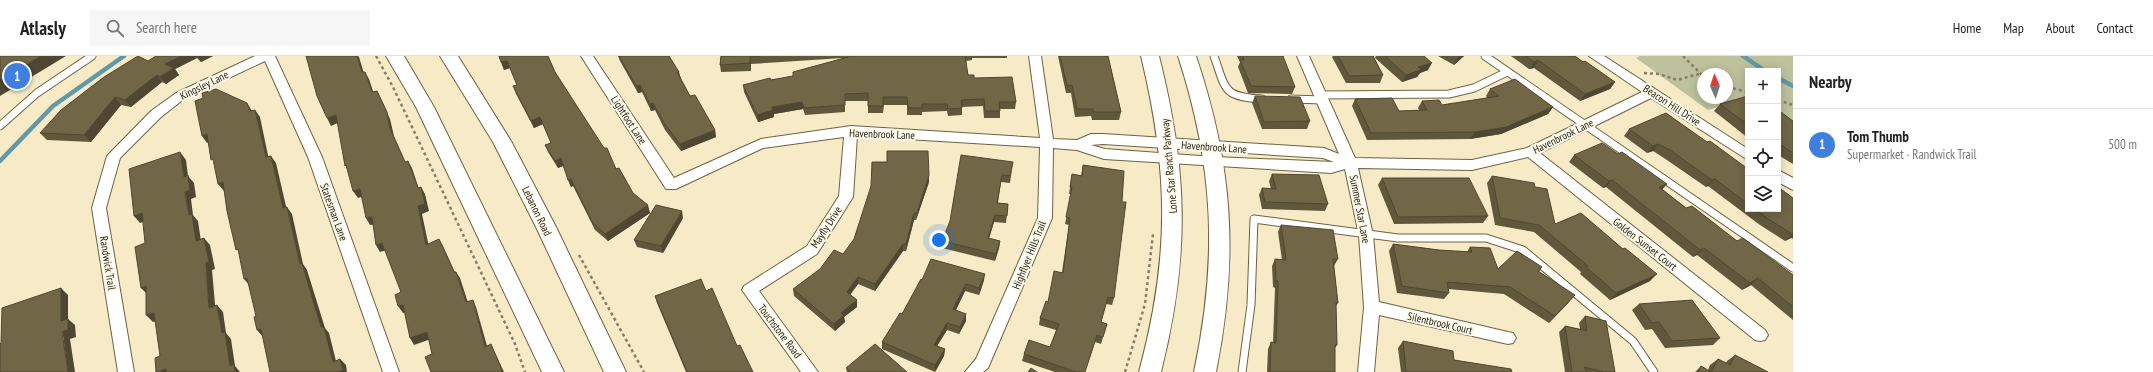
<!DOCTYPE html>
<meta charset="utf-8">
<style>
:root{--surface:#fff;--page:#f6f6f6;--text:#222;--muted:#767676;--line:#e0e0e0;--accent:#2e6349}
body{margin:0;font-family:"PT Sans Narrow",sans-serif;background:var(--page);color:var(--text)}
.controls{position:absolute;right:12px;top:12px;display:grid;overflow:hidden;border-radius:0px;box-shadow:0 2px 10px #0003}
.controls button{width:36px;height:36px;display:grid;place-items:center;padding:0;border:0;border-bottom:1px solid var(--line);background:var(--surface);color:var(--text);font:20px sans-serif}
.compass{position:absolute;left:1697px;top:12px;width:36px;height:36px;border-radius:50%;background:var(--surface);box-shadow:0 2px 10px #0003;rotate:357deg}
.you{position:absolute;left:939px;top:184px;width:14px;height:14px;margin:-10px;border:3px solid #fff;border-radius:50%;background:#1a73e8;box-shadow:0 0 0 6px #1a73e833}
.badge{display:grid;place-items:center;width:26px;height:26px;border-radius:50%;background:var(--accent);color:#fff;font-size:13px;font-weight:700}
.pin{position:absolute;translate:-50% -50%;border:2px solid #fff;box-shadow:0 1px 4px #0006}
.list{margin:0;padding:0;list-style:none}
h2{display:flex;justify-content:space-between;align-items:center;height:52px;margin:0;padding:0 16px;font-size:17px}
h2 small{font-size:13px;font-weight:400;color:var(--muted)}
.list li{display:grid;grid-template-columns:26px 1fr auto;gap:12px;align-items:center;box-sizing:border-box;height:72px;padding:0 16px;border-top:1px solid var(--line)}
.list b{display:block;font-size:15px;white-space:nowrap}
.list p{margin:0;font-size:13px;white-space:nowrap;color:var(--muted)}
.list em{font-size:13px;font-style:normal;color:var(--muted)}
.icon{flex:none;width:22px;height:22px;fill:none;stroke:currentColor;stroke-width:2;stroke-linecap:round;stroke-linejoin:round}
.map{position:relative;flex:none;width:1793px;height:316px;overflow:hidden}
header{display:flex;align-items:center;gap:24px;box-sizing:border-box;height:56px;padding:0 20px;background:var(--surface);border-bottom:1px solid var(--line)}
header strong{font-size:19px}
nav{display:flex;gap:22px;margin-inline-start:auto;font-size:14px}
.search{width:280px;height:36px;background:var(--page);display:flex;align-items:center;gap:10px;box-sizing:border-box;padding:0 14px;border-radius:0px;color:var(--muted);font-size:15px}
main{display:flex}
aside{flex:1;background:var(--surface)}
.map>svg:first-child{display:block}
.green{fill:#bdc19c;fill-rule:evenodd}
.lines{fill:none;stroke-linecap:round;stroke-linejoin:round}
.stream{stroke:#6199a8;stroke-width:4.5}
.service-casing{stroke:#6d6242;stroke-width:9}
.minor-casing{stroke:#6d6242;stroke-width:2}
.secondary-casing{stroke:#6d6242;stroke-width:2}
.path{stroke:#867e66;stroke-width:2.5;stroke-dasharray:3 3;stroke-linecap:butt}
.service{stroke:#fff;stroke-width:7}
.minor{fill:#fff;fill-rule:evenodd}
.secondary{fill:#fff;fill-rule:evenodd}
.wall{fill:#61583c}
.shaded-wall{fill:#4f4731}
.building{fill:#716646;stroke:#4f4731}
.labels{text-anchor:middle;stroke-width:4;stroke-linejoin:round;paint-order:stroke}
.street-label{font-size:11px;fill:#221d10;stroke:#fdf9ea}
</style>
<header>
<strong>Atlasly</strong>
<div class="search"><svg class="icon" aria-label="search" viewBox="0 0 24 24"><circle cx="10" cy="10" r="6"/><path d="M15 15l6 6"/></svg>Search here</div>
<nav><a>Home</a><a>Map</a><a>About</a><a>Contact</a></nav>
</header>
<main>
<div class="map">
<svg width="1793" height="316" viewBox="0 0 1793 316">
<rect width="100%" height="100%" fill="#f7ebc7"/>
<path class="green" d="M1640,0H1793V64L1778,55V15H1748V42L1708,54L1636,2ZM1703,18H1727V42H1703Z"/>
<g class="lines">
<g class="stream">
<path d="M1743,0L1765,15"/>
<path d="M1778,22L1793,30"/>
<path d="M0,105L53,50L124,0"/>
</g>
<g class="service-casing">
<g id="service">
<path d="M1214,0C1226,34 1223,41 1262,43"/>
<path d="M1485,0L1793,212"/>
<path d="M1321,39L1449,38L1474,32L1507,16"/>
<path d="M1291,43L1323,44"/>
<path d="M0,70L37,37L92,0"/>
<path d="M1242,316L1251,249L1254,163L1398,182H1486L1523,194L1633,285L1654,316"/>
</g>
</g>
<g class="minor-casing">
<g id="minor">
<path d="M255,0H275L322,101L399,316H383L308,101L265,5L184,43L161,61L120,102L106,152L134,316H118L92,152L107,100L151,55L176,37Z"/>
<path d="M581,0H593L674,122L761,83L851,70L1040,82L1029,0H1041L1053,83L1077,84L1091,78H1103L1324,92L1339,98L1297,0H1309L1355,102L1472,104L1527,92L1642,36L1589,0H1604L1748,93V104L1651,42L1540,97L1765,274L1768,279L1765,284L1760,285L1755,284L1528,101L1472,114L1358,112L1373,179L1379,246L1508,276L1513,277L1516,282L1513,287L1508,288L1379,259L1374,316H1358L1364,251L1359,179L1345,113L1331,117L1104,103L1077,94L1053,92L1052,162L988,312L983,316H965L976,303L1038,162L1040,91L857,80L853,141L817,198L759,235L818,316H801L742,234L744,230L807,190L839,140L844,81L763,92L676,133H666ZM1103,88L1323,102L1334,106L1214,101L1105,93L1091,89Z"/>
<path d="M1778,114L1793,122V134L1778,126Z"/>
</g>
</g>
<g class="secondary-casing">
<g id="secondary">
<path d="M386,0H404L434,51L564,316H542L416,51Z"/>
<path d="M440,0H458L511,85L556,171L626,316H604L536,171L493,86Z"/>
<path d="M1141,0H1159C1188,115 1190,200 1161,316H1139C1170,201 1169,116 1141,0Z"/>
<path d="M1178,0H1196C1233,110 1239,201 1216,316H1194C1218,202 1214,111 1178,0Z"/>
</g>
</g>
<g class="path">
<path d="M376,0L393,31L515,288L525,316"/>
<path d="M1683,0L1703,20"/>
<path d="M1644,17L1659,18L1677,24L1699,18"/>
<path d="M1727,31L1748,36"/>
<path d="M1778,44L1793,49"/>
<path d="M579,199L644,316"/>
<path d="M1125,316L1145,248L1153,178"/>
</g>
<use href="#service" class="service"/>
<use href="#minor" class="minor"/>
<use href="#secondary" class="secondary"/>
</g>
<g class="wall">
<path d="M156,0H213L201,6L197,2L175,13L179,19L166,28L162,26L131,51L121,49L91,86L47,84L40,77Z"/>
<path d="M499,0L555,16L616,113L633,137L650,157L608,185L595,174L573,130L571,131L563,110L558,112L548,96L545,89L551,87L543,68L534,72L516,38L513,30L517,29L510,12L504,14Z"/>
<path d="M618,0H669L690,40L715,74L716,81L681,95L665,74L655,54L651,55L642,36L638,37L620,5Z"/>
<path d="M721,0H1007V2H972V4L966,5L968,19L974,22L1016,46L1015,53H1000V62H984L983,50L962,51V59L948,60L947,55L922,56V59H907V49H884L883,57H868V45H845V56L805,59L803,53L774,58V61L758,66L744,36L743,29L793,20L843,2L751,8V15L721,16L720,9Z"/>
<path d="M1058,0H1108L1121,56L1119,64H1092L1091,60L1075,61L1071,37H1066Z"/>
<path d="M1237,0H1284L1283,1L1295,31L1292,38L1248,37L1238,11L1240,6Z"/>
<path d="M1333,0H1373L1383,19L1380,27H1346L1332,1Z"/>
<path d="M1376,0H1424L1428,14L1420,17L1417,21L1402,26L1375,2Z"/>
<path d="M1438,0H1464L1454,9Z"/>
<path d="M1511,0H1575L1583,6L1615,26L1610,33L1580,45L1534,12L1529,13Z"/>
<path d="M1490,33L1553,51L1548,58L1501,78L1470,83L1367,84L1352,50L1355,43L1399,55L1419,54L1418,52L1422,45L1442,49L1487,42L1486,40Z"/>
<path d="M1255,40L1310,65L1307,73H1262L1252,47Z"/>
<path d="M1748,40V82L1714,55L1720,48Z"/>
<path d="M1778,54L1793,65V108L1778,99Z"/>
<path d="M1629,73L1707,86L1748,113V153H1778L1793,142V183L1791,182L1785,185L1760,169L1708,130L1706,131L1664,102L1653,95L1647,97L1624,80Z"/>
<path d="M1574,99L1662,133L1686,152L1737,185L1793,219V264L1751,229L1742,234L1697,199L1693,201L1606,131L1603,132L1569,106Z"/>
<path d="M1013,106L1010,127L1001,126L998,147L1008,148L1006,167L994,166L989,182L1000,185L999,192L995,205L942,192V185Z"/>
<path d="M1083,109L1114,242L1112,249L1106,248L1101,266L1107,268L1101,288L1095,286L1085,316H1055L1022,305L1024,298L1050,291L1056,274L1039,269L1040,262L1062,216L1069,169L1065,168L1071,138H1069L1072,118L1081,120Z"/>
<path d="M1272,118L1328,148L1325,155L1262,153L1259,139L1262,132L1271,133L1269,125Z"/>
<path d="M1492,120L1535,131L1555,168L1650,225L1610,244L1580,218L1581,216L1534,176L1495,169L1487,127Z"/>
<path d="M1382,122L1488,160L1483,167L1394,168L1378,129Z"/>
<path d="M929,126L916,164H914L906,195H903L875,235L858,228L850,239L857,251L844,261L845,266L835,275L794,240L793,233L843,198Z"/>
<path d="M683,162L663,197L637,191L634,184Z"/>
<path d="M1281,169L1338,203L1334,210L1338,247L1336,250L1337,289L1335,292V316H1267L1268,293L1271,286H1273L1275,232L1273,231L1272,210L1275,203L1282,204L1278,176Z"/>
<path d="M1393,188L1439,194L1467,196L1470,191L1498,213L1542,211L1539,216L1569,246L1549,267L1504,238L1448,233L1449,237L1444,243L1397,237L1389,195Z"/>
<path d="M922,224H984L979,239L965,235L956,254L966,265L959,278L947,274L937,290L945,293L944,300L935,316L882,293V286L902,258Z"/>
<path d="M706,235L737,290L753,316H686L657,247L655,240Z"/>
<path d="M1639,248L1720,282L1713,289L1665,292L1652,273L1645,274L1632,254Z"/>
<path d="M1585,260L1615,316H1565L1559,276L1565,270L1580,273L1579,267Z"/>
<path d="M1403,285L1454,304L1512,316H1401L1398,292Z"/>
<path d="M1735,299L1768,316H1695L1701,310L1708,314L1710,309L1718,303L1726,307L1727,305Z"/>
<path d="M846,312L907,316H847Z"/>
</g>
<g class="shaded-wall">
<path d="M41,0H66L0,40V24Z"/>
<path d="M182,0H196L197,2L175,13L179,19L166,28L160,21L165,8Z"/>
<path d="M197,0H213L201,6Z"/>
<path d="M357,0H358L359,1L366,24L362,16Z"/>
<path d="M1460,0H1464L1454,9L1458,1Z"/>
<path d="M750,1L751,8V15L750,7Z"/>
<path d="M1538,4L1534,12L1529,13L1534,6Z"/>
<path d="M507,5L510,12L504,14L501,6Z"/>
<path d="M1432,7L1428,14L1420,17L1417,21L1402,26L1406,19L1418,11Z"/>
<path d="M365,16L369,23L376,44L372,36Z"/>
<path d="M677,16H679L681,23L679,24Z"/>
<path d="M157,19L162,26L131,51L125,44Z"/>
<path d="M1615,26L1610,33L1580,45L1585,38Z"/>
<path d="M640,29L642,36L638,37L636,30Z"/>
<path d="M377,35L390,63L394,80L409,113L390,73Z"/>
<path d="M115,41L121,49L91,86L84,79Z"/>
<path d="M802,46L803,53L774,58V61L758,66L757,59L772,51Z"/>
<path d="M247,47L252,55H250Z"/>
<path d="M653,47L655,54L651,55L650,48Z"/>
<path d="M1553,51L1548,58L1501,78L1470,83L1475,76Z"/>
<path d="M255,54L260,61L270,109L266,101Z"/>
<path d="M336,59L340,66L331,70L327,62Z"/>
<path d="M540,61L543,68L534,72L531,65Z"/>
<path d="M715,74L716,81L681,95L680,88Z"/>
<path d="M207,78L212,85L207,87L202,80Z"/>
<path d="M1658,88L1653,95L1647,97L1653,90Z"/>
<path d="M180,96L186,104L188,120L194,127L196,141L191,143L193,159L198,165L202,192L196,185L189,159L185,136L184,121Z"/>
<path d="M271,100L276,107L288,159L283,152Z"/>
<path d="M561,102L563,110L558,112L555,105Z"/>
<path d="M408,105L412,112L421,139L418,132Z"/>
<path d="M929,119V126L916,164L917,157Z"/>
<path d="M571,123L573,130L571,131L568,124Z"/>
<path d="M1715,123L1708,130L1706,131L1712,124Z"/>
<path d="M1612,124L1606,131L1603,132L1609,125Z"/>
<path d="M223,126L228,133L224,135L218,128Z"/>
<path d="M1667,128L1661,135L1659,131Z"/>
<path d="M421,131L425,138L429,155L422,158L430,196L426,189L418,150Z"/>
<path d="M360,133L364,140L358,142L353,135Z"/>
<path d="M648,149L650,157L608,185L605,178Z"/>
<path d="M287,151L292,158L303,208L307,214L325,272L329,277L338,313L333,306L300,208Z"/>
<path d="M682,155L683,162L663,197L661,190Z"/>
<path d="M142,157L148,164L140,167L134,160Z"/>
<path d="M914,157V164L906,195V188Z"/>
<path d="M995,159L994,166L987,189L988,182Z"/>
<path d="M372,161L376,168L370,169L366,162Z"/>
<path d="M1793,178V180L1791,182L1785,185Z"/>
<path d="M204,182L210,189L215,213L212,214L216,259L209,252Z"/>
<path d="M439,183L443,190L458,223L454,216Z"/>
<path d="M1000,185L999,192L995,205L996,198Z"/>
<path d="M382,187L386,194L380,196L376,189Z"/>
<path d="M903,188V195L875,235V228Z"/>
<path d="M1704,192L1697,199L1693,201L1700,194Z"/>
<path d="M456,216L460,222L470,253L466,246Z"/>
<path d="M985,218L984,224L979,239V232Z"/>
<path d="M1657,218L1650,225L1610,244L1616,237Z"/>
<path d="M858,221V228L847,243V236Z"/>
<path d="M247,222L250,230L244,223Z"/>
<path d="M1758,222L1751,229L1742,234L1750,227Z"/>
<path d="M966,228L965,235L953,260V253Z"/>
<path d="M146,230L147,238L141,232Z"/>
<path d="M61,232L68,239V263L75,269L76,281L70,283L75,316H68L61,265Z"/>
<path d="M1575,239L1569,246L1549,267L1555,260Z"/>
<path d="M473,244L476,251L489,297L485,291Z"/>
<path d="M857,244V251L844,261L845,266L835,275L834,268L841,257Z"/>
<path d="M217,249L223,256L226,277L231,283L235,310L240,316H235L230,310L222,277Z"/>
<path d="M403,249L408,256L403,257L398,250Z"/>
<path d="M154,257L161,264L153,266L146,259Z"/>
<path d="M966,258V265L959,278L960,271Z"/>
<path d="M947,267V274L934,295V289Z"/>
<path d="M261,273L263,281L257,274Z"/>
<path d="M427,276L431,283L414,289L410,282Z"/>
<path d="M491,288L494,295L504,316H502Z"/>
<path d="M945,293L944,300L935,316V309Z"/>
<path d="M340,303L346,309L347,316H338Z"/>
<path d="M166,313L169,316H157Z"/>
</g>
<g class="building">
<path d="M0,0H41L0,24Z"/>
<path d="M138,0L148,5L156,0H182L165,8L174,12L160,21L157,19L125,44L115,41L84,79L40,77L61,54L104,21Z"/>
<path d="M306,0H357L362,16H365L372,36L377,35L387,56L390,73L405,106L408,105L418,132L421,131L425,148L418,150L426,189L439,183L454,216H456L466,246L473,244L485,291L491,288L500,309L502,316H431L425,301L432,298L427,276L410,282L403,249L398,250L395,239L401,236L382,187L376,189L372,161L366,162L360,133L353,135L346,109L345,110L336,59L327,62L317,40Z"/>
<path d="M499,0H548L555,16L604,92H607L616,113L619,112L633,137L648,149L605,178L593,167L571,123L568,124L561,102L555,105L545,89L551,87L540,61L531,65L513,30L517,29L507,5L501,6Z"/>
<path d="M619,0H669L679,16H677L690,40L695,39L715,74L680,88L664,67L653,47L650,48L640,29L636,30Z"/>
<path d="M721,0H760L750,1V7L720,9Z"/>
<path d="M848,0H965L968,19H974V22L1012,21L1016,46H999L1000,55H985L984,43L961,44L962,52L948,53L947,48H922V52H908L907,41H883V50H868V37L845,38V49L804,52L802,46L772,51L773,54L757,59L743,29L770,22L771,24L793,20V16L848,1Z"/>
<path d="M1060,0H1108L1121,56H1093V53H1077L1072,29L1067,30Z"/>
<path d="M1243,0H1283L1295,31L1251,30L1240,4H1244Z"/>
<path d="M1338,0H1373L1383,19L1349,20Z"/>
<path d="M1385,0H1424L1432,7L1418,11L1421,14L1406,19Z"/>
<path d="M1525,0H1575L1583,6L1585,5L1615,26L1585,38L1538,4L1534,6Z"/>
<path d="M1515,23L1553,51L1506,71L1475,76L1371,77L1355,43L1392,42L1399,55L1427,54L1422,45L1439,44L1442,49L1499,40L1490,33Z"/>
<path d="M216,33L247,47L250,55L255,54L266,101L271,100L283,152L287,151L300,208L302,207L321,271H324L333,306L340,303L343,314L338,316H270L261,273L257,274L254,261L256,260L247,222L244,223L238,193L236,194L227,155L223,126L218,128L213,103L211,104L207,78L202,80L195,45L203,42L202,37Z"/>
<path d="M1255,40L1300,41L1310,65L1264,66Z"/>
<path d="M1748,40V69L1720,48Z"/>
<path d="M1778,54L1793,65V97L1778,87Z"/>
<path d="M1666,57L1707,86L1710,85L1748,113V148L1715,123L1712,124L1670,94L1658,88L1653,90L1629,73Z"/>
<path d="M1602,87L1618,98L1622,96L1667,128L1659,131L1686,152L1692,150L1737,185L1743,182L1793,219V251L1758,222L1750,227L1704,192L1700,194L1612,124L1609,125L1574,99Z"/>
<path d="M887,95H928L929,119L917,157H914L906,188H903L875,228L858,221L847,236L857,244L841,257L844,259L834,268L793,233L820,213L834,194L843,198L854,183L871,130L872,106H887Z"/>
<path d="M180,96L184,121L188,119L190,134L185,136L189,159L192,158L196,185L204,182L209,206L206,207L209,252L217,249L222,277L225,276L230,310L234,308L235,316H166V313L156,316L155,302L160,300L154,257L146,259V230L141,232L135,191L145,187L142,157L134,160L129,113Z"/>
<path d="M961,99L1013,106L1010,120L1002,119L997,147L1008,148L1007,160L995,159L988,182L1000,185L996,198L942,185L950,165Z"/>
<path d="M1083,109L1124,115L1122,146H1126L1114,242L1108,241L1101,266L1107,268L1103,281L1097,279L1085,316H1076L1024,298L1029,284L1050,291L1059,268L1040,262L1046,245L1048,246L1054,215L1063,217L1070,162L1066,161L1072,131H1070L1072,118L1082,120Z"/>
<path d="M1272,118L1319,119L1328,148L1265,146L1262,132L1276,133Z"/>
<path d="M1492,120L1534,127L1535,131L1547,133L1555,168L1581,157L1623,193L1625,192L1657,218L1616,237L1586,211L1588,210L1539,169L1500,162Z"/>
<path d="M1382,122H1469L1488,160L1398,161Z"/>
<path d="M1778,131L1793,142V178H1792L1767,162L1755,153H1778Z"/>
<path d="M656,149L682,155L661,190L634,184Z"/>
<path d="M1281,169L1333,174L1338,203H1333L1338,247H1336L1337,289H1335V316H1270L1271,286L1276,287L1278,225H1276L1275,203L1286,204Z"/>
<path d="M1393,188L1439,194L1472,196L1470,191L1490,192L1498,213L1517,195L1542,211L1538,215L1575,239L1555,260L1510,231L1447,226L1449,237L1402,230Z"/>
<path d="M931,203L985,218L979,232L966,228L953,253L966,258L960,271L947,267L934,289L945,293L935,309L882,286L900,257L902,258L921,223L922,224Z"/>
<path d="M701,223L706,235L712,232L737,290L740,289L753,316H687L655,240Z"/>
<path d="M61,232V265L68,263V274L62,276L68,316H0V288L1,287L2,252Z"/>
<path d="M1692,244L1720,282L1672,285L1659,266L1652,267L1639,248Z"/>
<path d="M1585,260L1606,265L1615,316H1604L1584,311L1587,316H1572L1565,270L1587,275Z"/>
<path d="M1403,285L1453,295L1454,304L1511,313L1512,316H1406Z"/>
<path d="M875,288L907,316H851L846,312Z"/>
<path d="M1735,299L1768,316H1698L1701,310L1711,316L1718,303L1730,309Z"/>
<path d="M1031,312L1037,316H1028Z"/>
</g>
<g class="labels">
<g class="street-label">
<text transform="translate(204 29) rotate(-26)" y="4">Kingsley Lane</text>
<text transform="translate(1672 49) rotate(33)" y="4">Beacon Hill Drive</text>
<text transform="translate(629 64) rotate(57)" y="4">Lightfoot Lane</text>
<text transform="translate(882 78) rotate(2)" y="4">Havenbrook Lane</text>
<text transform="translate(1563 80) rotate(-26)" y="4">Havenbrook Lane</text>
<text transform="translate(1214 91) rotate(4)" y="4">Havenbrook Lane</text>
<text transform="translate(1169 110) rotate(-95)" y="4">Lone Star Ranch Parkway</text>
<text transform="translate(1360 153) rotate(79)" y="4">Summer Star Lane</text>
<text transform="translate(537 155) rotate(64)" y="4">Lebanon Road</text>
<text transform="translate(334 156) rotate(70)" y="4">Statesman Lane</text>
<text transform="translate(826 171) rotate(-57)" y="4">Mayfly Drive</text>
<text transform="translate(1645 188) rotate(38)" y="4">Golden Sunset Court</text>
<text transform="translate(1029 199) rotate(-68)" y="4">Highflyer Hills Trail</text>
<text transform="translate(108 207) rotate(81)" y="4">Randwick Trail</text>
<text transform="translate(1440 267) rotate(13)" y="4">Silentbrook Court</text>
<text transform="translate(780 275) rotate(53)" y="4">Touchstone Road</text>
</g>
</g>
</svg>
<div class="controls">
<button>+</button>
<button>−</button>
<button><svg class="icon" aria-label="locate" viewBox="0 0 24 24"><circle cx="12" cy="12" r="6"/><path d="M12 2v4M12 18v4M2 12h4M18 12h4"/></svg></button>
<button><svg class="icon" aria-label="layers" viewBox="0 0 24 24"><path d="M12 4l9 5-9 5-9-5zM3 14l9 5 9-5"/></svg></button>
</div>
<svg class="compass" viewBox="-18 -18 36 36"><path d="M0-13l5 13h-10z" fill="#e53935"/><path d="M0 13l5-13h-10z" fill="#767676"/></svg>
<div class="you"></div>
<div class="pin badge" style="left:17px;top:20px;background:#3f7fe0">1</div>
</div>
<aside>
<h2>Nearby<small></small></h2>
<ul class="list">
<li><span class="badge" style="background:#3f7fe0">1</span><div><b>Tom Thumb</b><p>Supermarket · Randwick Trail</p></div><em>500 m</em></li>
</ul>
</aside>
</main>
